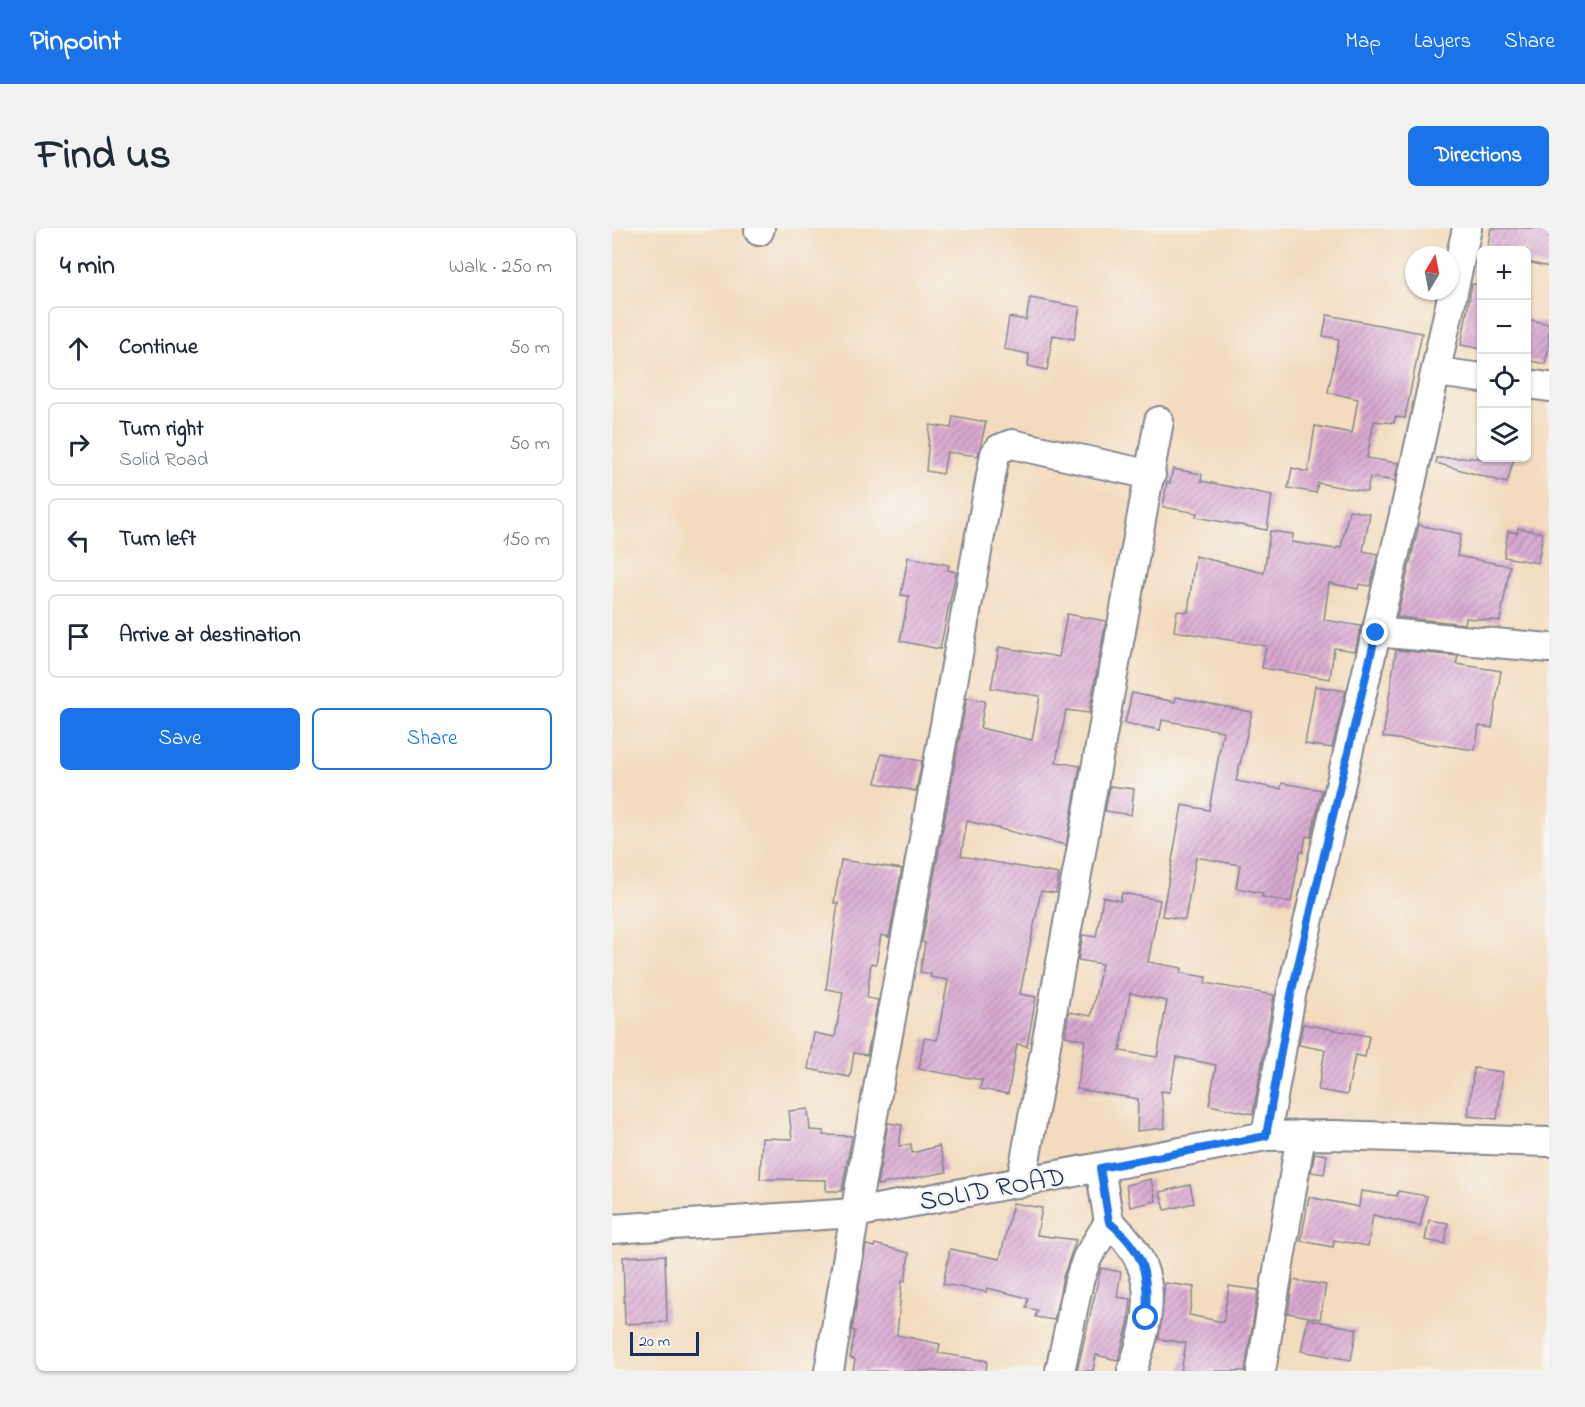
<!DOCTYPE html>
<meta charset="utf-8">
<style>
:root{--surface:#fff;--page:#f2f2f3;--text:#1f2937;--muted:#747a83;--line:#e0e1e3;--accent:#1a73e8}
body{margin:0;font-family:"Indie Flower",sans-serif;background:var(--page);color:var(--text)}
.controls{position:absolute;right:18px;top:18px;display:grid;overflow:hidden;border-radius:9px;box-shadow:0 2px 4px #0004}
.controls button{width:54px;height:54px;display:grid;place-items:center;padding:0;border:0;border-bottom:2px solid var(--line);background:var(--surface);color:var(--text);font:30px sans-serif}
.compass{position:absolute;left:793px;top:18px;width:54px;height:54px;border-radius:50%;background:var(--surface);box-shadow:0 2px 4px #0004;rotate:10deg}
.scale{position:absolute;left:18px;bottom:15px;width:69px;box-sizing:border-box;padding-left:6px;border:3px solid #1b2f5e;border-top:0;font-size:16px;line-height:21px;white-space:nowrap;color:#1b2f5e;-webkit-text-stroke:4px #f6f6f2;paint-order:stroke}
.stop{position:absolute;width:18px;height:18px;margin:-14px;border:4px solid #1a73e8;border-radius:50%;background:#fff}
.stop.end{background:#1a73e8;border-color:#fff;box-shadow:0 2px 6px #0008}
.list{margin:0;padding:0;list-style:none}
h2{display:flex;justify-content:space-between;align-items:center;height:78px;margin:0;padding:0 24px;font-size:26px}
h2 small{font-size:20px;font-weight:400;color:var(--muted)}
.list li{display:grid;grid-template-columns:39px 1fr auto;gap:18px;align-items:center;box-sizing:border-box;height:84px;margin:0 12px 12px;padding:0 12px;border:2px solid var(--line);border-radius:9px}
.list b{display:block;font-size:22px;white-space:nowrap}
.list p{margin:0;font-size:20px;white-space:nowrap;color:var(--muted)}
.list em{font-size:20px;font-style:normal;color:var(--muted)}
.actions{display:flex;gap:12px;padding:18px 24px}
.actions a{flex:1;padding:14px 0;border:2px solid var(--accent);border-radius:9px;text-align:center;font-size:21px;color:var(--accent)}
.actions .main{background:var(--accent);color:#fff}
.icon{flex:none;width:33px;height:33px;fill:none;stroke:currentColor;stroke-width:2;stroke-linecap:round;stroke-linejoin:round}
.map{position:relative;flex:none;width:937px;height:1143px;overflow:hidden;border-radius:9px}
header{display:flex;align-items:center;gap:36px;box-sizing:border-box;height:84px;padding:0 30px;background:var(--accent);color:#fff}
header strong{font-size:28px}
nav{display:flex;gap:33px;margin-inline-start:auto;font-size:21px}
.intro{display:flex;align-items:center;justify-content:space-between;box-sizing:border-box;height:144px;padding:0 36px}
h1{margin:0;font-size:42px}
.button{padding:15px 27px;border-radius:9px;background:var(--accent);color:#fff;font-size:21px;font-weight:700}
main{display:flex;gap:36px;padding:0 36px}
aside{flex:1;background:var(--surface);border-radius:9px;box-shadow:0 2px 4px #0004}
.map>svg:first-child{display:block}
.building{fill:url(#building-hatch);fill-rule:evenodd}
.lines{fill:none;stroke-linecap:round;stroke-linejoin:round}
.minor-casing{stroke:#86868e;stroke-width:32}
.minor{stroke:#fff;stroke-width:28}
.route{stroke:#1a73e8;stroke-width:8}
.labels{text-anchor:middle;stroke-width:5;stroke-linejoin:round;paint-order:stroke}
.street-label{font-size:27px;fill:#1b2f5e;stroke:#f6f6f2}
</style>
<header>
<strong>Pinpoint</strong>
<nav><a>Map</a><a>Layers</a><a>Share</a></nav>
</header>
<div class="intro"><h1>Find us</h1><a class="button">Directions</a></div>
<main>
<aside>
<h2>4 min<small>Walk · 250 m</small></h2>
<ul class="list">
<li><svg class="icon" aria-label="ahead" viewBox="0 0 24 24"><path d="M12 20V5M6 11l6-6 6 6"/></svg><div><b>Continue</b></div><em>50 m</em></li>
<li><svg class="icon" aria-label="right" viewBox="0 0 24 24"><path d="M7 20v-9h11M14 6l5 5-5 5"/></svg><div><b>Turn right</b><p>Solid Road</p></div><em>50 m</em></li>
<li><svg class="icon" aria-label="left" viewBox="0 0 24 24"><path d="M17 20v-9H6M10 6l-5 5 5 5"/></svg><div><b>Turn left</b></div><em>150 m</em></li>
<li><svg class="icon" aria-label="arrive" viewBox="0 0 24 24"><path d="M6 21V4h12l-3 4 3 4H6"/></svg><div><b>Arrive at destination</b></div></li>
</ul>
<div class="actions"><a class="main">Save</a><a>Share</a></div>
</aside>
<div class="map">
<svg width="937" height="1143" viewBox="0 0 937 1143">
<defs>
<pattern id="building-hatch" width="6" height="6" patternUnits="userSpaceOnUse" patternTransform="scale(1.5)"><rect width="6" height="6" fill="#d9a9d0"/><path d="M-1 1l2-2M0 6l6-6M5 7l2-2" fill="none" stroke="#af8aac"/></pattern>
</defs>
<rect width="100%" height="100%" fill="#f6f6f2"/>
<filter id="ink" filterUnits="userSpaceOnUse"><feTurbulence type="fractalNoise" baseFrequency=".0167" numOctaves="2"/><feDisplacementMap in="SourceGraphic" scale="12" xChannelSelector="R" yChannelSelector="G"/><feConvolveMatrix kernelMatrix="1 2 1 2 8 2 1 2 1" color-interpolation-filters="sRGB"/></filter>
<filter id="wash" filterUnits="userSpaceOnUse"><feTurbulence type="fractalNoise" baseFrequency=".008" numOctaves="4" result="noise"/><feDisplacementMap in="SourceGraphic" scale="24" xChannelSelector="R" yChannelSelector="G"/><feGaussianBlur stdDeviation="1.35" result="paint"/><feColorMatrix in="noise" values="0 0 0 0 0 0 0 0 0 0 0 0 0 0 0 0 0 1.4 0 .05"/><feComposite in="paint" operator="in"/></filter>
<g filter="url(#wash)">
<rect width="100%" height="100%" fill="#f2dcbd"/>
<g id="blocks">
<g class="building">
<path d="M879,0H937V39L915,34V22H875Z"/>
<path d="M860,56L870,57V121L849,117Z"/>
<path d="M418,70L468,79L462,111L441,107L435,142L416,138L417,126L392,121L397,89L414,92Z"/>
<path d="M715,87L810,105L793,190L783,189L782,195L762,193L755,230L786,235L783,253L758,249L755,264L706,255L704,265L676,260L680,240L696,244L703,198L740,205L746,171L716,164L727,111L711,108Z"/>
<path d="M915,91L937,96V118L933,136L915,132Z"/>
<path d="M341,188L374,194L366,228L335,224L331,246L314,243L318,197L339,200Z"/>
<path d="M825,230H902L895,255L824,235Z"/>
<path d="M561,241L590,246L589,253L660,267L655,302L584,289L585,285L551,279L555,254L558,255Z"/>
<path d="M737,282L758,286L751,323L766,326L758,358L747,356L746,361L717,355L712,392L749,398L743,423L722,420L718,451L650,440L654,418L562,403L565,383L576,384L583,328L652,345L658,303L681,306L680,314L724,321L725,319L729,320Z"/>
<path d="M807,297L849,306L845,328L898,338L888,393L854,390L853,396L785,389Z"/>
<path d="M906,300L931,305L926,335L892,329L896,303L905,305Z"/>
<path d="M296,329L337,337L336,342L344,344L328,421L288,413L297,368L289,367Z"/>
<path d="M455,386L494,393L477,485L454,482L444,534L468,538L454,617L355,593L349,628L447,646L444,665L429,663L408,766L424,769L415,818L405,816L396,866L368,861L370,852L307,841L312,810L325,812L336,752L318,749L319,746L308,744L313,715L310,714L355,470L373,473L368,500L420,512L428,468L379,460L387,419L447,429Z"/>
<path d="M784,422L846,428L844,436L889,443L880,500L867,498L863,522L771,509Z"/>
<path d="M703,458L734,463L720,520L693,516Z"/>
<path d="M520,465L563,474L564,469L640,484L624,553L669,561L670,555L710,562L699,609L694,608L691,624H688L679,674L650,669L651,665L624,660L628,637L584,629L573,692L550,688L570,577L597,582L611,503L550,492L548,502L513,495Z"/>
<path d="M269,526L310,533L304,563L264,555Z"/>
<path d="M498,558L522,561L519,587L493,583Z"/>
<path d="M229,632L290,641L277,709L269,707L264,736L259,735L255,770L266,772L255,827L242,825L238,849L196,841L202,805L223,809L231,764L214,761L226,675H222Z"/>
<path d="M510,665L548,672L536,734L570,740L569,745L594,749L593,755L662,767L641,886L597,877L604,837L564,829L558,864L549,863L553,900L525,903L526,871L465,861L473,812L453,808L457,784L479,788L490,736L466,732L471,707L484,709L491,669L508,673ZM518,765L555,773L545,829L508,823Z"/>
<path d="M691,796L757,808L753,829L743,827L735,867L706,862L713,822L687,817Z"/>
<path d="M862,840L891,844L885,891L856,888Z"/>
<path d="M196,881L198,902L212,903L211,907L240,908L230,963H214V952L148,951L150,910L180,911L177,883Z"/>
<path d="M276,895L290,897L287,918L299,916L300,925L327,918L335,944L265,957Z"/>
<path d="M703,925L715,927L712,946L699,944Z"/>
<path d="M539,951L544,973L518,979L514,957Z"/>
<path d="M578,957L582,975L553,982L548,964Z"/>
<path d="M749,963L785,968L786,963L815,968L808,998L761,987L756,1018L722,1012L721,1019L689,1013L697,969L747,979Z"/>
<path d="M401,975L430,980L425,1007L464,1012L451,1049L442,1092L423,1089L425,1082L414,1080L416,1070L375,1060L374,1064L331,1056L338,1021L388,1031Z"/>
<path d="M817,992L836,995L833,1016L813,1012Z"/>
<path d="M263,1016L297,1025L293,1053L290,1052L285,1107L328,1116L326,1125L375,1133L374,1143H241L243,1131L238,1130L243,1103L240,1102L254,1017L263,1019Z"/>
<path d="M53,1027L55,1094L13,1096L11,1029Z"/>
<path d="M489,1040L509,1044L505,1069L519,1071L516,1097L506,1132L484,1127L481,1143H465Z"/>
<path d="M681,1052L714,1057L708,1091L676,1085Z"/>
<path d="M553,1055L582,1059L577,1087L611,1094L617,1058L646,1062L633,1143H569L574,1115L547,1111Z"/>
<path d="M696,1091L745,1101L739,1132L689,1123Z"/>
</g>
</g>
</g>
<g filter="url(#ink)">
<use href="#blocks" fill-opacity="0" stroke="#86868e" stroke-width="1.5"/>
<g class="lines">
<g class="minor-casing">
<g id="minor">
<path d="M147,3L148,0"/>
<path d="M824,144L870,150"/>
<path d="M915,156L937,159"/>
<path d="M764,404L937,420"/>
<path d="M654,908L679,767L794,278L855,0"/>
<path d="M488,940L497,994C548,1038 541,1083 520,1143"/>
<path d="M409,955L547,193"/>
<path d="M0,1001L243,985L654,908L722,907L937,914"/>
<path d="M217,1143L243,985L383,226L387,221L400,216L539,247"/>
<path d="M448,1143L467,1053L475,1030L497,994"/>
<path d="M649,1143L689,907"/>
</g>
</g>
<use href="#minor" class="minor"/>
</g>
</g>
<g class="lines" filter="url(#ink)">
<path class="route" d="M534,1090C537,1044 532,1024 497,994L488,940L654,908L679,767L764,405"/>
</g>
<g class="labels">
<g class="street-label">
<text transform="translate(380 960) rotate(-10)" y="9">SOLID ROAD</text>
</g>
</g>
</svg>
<div class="controls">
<button>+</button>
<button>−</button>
<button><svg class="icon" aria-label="locate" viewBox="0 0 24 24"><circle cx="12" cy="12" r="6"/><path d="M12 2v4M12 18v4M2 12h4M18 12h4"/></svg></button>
<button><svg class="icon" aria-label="layers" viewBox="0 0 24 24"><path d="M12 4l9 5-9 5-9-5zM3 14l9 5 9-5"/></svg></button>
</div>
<svg class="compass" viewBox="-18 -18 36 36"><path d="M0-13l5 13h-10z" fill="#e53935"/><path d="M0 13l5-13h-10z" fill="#747a83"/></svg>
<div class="scale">20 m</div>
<div class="stop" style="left:534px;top:1090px"></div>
<div class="stop end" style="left:764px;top:405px"></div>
</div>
</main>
